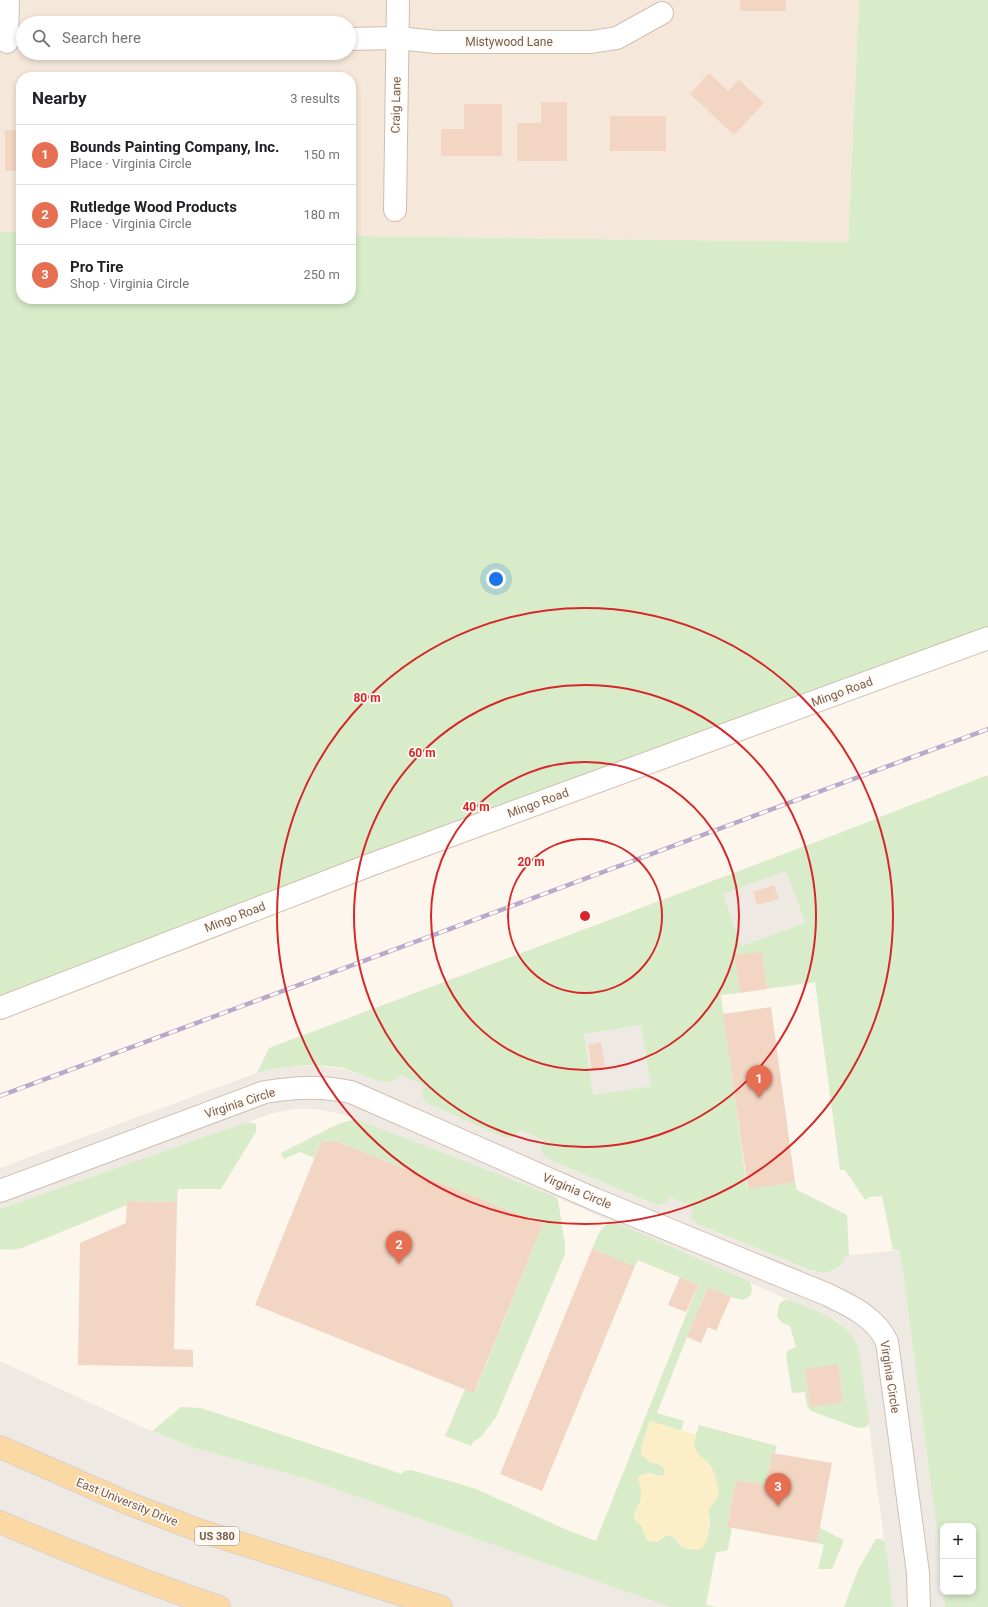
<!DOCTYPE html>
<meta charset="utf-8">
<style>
:root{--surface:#fff;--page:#f6f6f6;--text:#202124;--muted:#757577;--line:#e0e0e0;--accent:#e76f51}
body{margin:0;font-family:Roboto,sans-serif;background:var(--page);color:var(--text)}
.controls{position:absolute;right:12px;bottom:12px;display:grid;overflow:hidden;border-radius:8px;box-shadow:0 2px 6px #0003}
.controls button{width:36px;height:36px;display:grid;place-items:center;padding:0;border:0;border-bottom:1px solid var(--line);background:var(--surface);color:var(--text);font:20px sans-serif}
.you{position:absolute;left:496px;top:579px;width:14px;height:14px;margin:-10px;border:3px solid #fff;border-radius:50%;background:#1a73e8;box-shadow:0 0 0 6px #1a73e833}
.badge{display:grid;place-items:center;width:26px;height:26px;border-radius:50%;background:var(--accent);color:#fff;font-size:13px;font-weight:700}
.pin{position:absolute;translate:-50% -33px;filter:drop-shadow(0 1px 2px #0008)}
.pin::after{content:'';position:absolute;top:21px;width:14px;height:12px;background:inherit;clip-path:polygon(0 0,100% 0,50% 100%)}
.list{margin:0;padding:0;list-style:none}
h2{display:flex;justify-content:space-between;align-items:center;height:52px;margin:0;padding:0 16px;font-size:17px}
h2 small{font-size:13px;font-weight:400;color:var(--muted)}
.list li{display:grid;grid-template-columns:26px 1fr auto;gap:12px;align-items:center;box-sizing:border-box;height:60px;padding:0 16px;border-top:1px solid var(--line)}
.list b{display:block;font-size:15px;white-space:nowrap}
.list p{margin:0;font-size:13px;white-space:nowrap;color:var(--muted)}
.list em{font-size:13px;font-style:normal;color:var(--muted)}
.icon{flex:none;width:22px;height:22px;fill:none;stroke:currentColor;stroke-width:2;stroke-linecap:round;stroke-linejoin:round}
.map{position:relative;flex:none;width:988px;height:1607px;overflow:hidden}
.search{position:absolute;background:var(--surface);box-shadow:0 2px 6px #0003;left:16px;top:16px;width:340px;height:44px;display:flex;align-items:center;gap:10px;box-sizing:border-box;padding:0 14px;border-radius:22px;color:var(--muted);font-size:15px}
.panel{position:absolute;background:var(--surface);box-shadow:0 2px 6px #0003;left:16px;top:72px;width:340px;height:232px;border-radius:16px}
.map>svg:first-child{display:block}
.residential{fill:#f5e8da;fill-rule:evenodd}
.industrial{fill:#efe9e4}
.green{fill:#d8ecc9;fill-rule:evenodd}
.sand{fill:#fcefc7}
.building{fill:#f3d5c3}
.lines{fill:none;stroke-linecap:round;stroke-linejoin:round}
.minor-casing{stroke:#d1beb0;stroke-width:24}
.major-casing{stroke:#dad1cd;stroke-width:24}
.minor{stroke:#fff;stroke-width:22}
.major{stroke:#fbd9a5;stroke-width:22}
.rail-casing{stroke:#b9a8c9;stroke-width:4.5}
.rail{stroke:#fffaf3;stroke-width:3;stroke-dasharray:9;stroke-linecap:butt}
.ring{fill:none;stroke:#d62828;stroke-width:2}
.labels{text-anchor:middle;stroke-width:3.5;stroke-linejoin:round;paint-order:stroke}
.shield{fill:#fffaf3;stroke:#a28b7f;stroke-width:1}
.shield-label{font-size:11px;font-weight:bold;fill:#7a5c4d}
.street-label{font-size:12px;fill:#7a5c4d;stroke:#fffaf3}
.centre{fill:#d62828;stroke:#fffaf3;stroke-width:2}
.ring-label{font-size:12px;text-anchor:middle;font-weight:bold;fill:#d62828;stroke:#fffaf3;stroke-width:3.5;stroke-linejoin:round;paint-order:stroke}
</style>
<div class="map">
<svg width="988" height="1607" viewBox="0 0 988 1607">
<rect width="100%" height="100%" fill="#fdf6ec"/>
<path class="residential" d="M0,0H859L848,242L351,236V77H21V232H0ZM23,23H349V53H23Z"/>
<g class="industrial">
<path d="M786,871L805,923L741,946L723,894Z"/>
<path d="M641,1025L651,1086L593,1095L584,1034Z"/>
<path d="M290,1066H317L343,1069L389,1083L395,1081L400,1075L423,1085L421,1096L427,1103L505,1138L517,1136L520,1130L543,1140L541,1146L546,1157L548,1159L657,1205L667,1201L669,1197L693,1206L691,1211L697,1224L814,1272H832L839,1268L845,1256L900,1250L941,1561L943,1568V1592H944L945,1607H893L859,1351L856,1341L848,1330L837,1321L789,1300L556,1197L342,1114L315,1109H296L273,1113L0,1209V1168L257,1073Z"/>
<path d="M0,1361L151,1431L198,1449L307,1479L670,1607H0Z"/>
</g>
<g class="green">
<path d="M859,0H988V638L0,1008V232H21V299H351V236L848,242Z"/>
<path d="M988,775V1607H945L944,1592H973V1526H943V1568L941,1561L900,1250H893L882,1196L870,1197L865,1200L845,1170H840L815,982L767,989L762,952L734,956L740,993L721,995L747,1188L795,1182L797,1190L847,1215L849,1256H845C840,1273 826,1275 810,1270L697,1224L691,1217L692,1206L669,1197L666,1203L657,1205L548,1159C541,1153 540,1148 543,1140L520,1130L515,1137L505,1138L427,1103L421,1096L423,1085L400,1075L395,1081C381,1086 357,1071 342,1068C313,1063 285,1065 257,1073L269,1048L829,837ZM786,871L805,923L741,946L723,894ZM641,1025L651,1086L593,1095L584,1034Z"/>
<path d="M356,1119L556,1197L558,1200L565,1244V1254L496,1417L481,1437L473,1442L471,1446L445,1436L465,1389L475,1392L543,1224L336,1141L321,1142L314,1158L300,1152L284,1159L281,1153L338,1124Z"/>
<path d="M247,1122L256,1124V1132L221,1189H178L177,1202L127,1201V1205L22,1248L11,1250L0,1249V1209Z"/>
<path d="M615,1222L750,1282L752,1289L751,1295L743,1300L731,1297L708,1287L687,1337L657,1413L684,1421L681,1431L649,1421L648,1461C656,1464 667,1464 664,1475L660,1476L648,1473L639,1482C646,1501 637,1501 634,1518L641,1525L646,1538L656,1542C673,1530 672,1536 683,1548L698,1550L706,1541L710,1524L708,1511L718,1489L711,1466L698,1455L694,1446V1440L699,1425L777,1446L775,1453H772L765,1485L736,1480L727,1526L732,1528L728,1549L726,1551L716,1552L706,1605L717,1607H670L307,1479L198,1449L152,1431L181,1407L201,1408L402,1474L404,1471L411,1470L474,1488L565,1529L596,1541L698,1285L638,1260L635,1266L592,1249C598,1236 600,1224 615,1222Z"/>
<path d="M784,1300H789C813,1310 854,1322 859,1351L869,1422L867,1427L857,1428L811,1411L807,1406L805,1392L792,1393L786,1355L787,1351L796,1347L790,1326L782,1323L777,1316L779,1305ZM838,1365L843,1403L810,1407L805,1369Z"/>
<path d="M820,1528L844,1540L832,1569H818L824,1545L817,1543Z"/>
<path d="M876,1539H881L885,1542L893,1607H844L858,1570Z"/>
</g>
<path class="sand" d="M650,1421L697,1435C688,1453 703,1455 711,1467C715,1472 718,1488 719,1495L708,1511C708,1525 712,1538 701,1549L683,1548C680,1545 678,1541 675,1538C666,1528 659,1545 648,1541L641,1525L636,1521L635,1514L642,1496L638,1478C645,1468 655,1479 664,1475C668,1461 648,1466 641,1454V1446Z"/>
<g class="building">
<rect x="740" y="0" width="46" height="11"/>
<path d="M709,73L728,91L739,80L764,103L734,135L690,94Z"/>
<path d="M541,102H567V161H517V123H541Z"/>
<path d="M464,104H502V156H441V129H464Z"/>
<rect x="610" y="116" width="56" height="35"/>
<rect x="5" y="130" width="16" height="41"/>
<path d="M774,885L779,899L757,905L753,892Z"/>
<path d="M762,952L767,989L740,993L734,955Z"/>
<path d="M771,1007L795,1182L748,1189L723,1014Z"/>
<path d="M601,1042L605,1068L592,1070L588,1045Z"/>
<path d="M336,1141L543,1224L474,1393L255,1305L321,1142Z"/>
<path d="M127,1201L177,1202L174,1349L193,1350V1367L78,1365L80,1243L126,1223Z"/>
<path d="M592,1249L635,1266L542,1491L500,1474Z"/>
<path d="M680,1277L698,1285L686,1312L668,1305Z"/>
<path d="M708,1287L731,1297L716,1331L708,1327L701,1343L687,1337Z"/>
<path d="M838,1364L843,1403L810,1407L805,1369Z"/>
<path d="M772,1453L832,1463L817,1543L727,1527L736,1480L765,1485Z"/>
</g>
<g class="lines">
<g class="minor-casing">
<g id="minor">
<path d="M349,39L397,38L437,42H591L617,38L662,13"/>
<path d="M7,42L8,0"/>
<path d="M395,210L398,0"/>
<path d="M0,1008L370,865L988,638"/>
<path d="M0,1191L265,1092C297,1087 319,1086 351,1092L594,1199L826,1294C849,1305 876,1317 887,1342L918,1573L919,1607"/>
</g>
</g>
<g class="major-casing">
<g id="major">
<path d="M0,1447L130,1504L198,1530L441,1607"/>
<path d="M0,1522C72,1553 144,1582 219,1607"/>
</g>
</g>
<use href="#minor" class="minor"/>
<use href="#major" class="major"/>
<g class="rail-casing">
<path id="rail" d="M0,1096L988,729"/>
</g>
<use href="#rail" class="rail"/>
</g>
<g class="ring">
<circle cx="585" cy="916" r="77"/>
<circle cx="585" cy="916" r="154"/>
<circle cx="585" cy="916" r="231"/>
<circle cx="585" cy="916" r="308"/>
</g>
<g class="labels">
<rect class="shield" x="195" y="1527" width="44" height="18" rx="3"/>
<g class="shield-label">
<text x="217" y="1540">US 380</text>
</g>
<g class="street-label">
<text x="509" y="46">Mistywood Lane</text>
<text transform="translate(396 105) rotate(-89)" y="4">Craig Lane</text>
<text transform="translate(842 692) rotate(-20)" y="4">Mingo Road</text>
<text transform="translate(538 803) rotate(-20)" y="4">Mingo Road</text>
<text transform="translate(235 917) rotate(-21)" y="4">Mingo Road</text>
<text transform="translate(240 1103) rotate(-18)" y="4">Virginia Circle</text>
<text transform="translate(577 1191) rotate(23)" y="4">Virginia Circle</text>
<text transform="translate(890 1377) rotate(81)" y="4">Virginia Circle</text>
<text transform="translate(127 1502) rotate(22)" y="4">East University Drive</text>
</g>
</g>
<circle cx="585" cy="916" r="6" class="centre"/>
<g class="ring-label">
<text x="367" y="702">80 m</text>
<text x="422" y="757">60 m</text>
<text x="476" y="811">40 m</text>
<text x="531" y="866">20 m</text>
</g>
</svg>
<div class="controls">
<button>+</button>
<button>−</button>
</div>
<div class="you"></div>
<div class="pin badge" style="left:759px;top:1098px">1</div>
<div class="pin badge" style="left:399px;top:1264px">2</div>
<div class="pin badge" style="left:778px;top:1506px">3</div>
<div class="search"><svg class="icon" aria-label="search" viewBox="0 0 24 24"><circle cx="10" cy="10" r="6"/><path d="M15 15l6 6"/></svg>Search here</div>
<section class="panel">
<h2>Nearby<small>3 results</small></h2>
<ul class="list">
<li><span class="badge">1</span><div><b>Bounds Painting Company, Inc.</b><p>Place · Virginia Circle</p></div><em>150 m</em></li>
<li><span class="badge">2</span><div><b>Rutledge Wood Products</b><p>Place · Virginia Circle</p></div><em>180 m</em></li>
<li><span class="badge">3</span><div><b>Pro Tire</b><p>Shop · Virginia Circle</p></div><em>250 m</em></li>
</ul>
</section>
</div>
